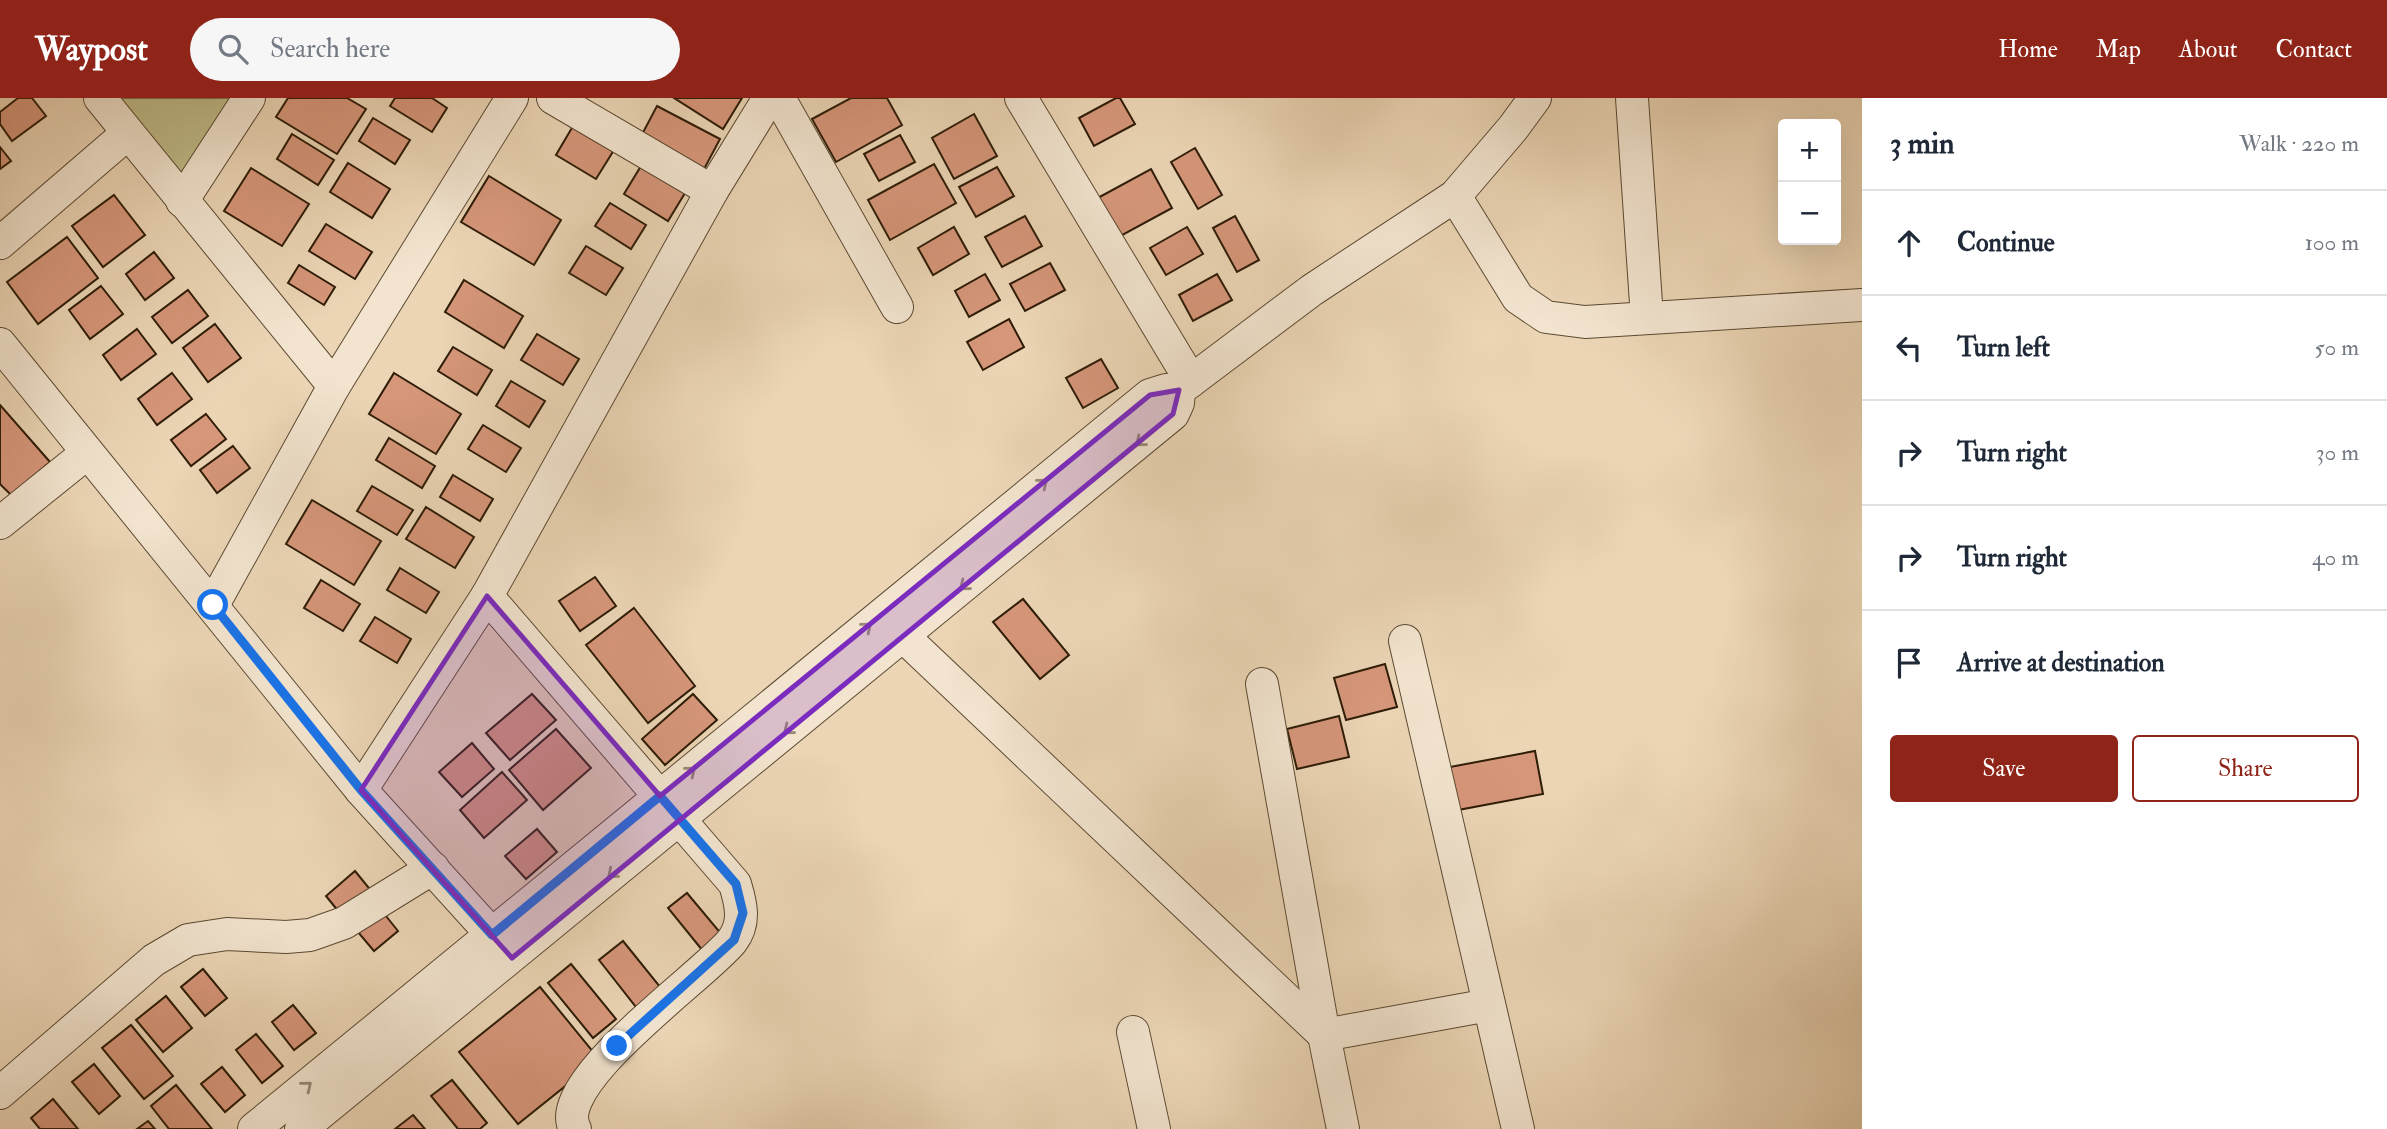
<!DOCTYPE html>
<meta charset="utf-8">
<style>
:root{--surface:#fff;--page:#f6f6f7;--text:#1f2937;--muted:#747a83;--line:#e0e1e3;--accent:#8f2418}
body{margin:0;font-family:"IM FELL Double Pica",serif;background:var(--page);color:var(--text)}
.controls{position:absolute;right:21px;top:21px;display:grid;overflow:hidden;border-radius:7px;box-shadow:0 7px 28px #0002}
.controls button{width:63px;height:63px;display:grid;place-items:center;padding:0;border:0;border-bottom:2px solid var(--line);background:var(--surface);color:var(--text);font:35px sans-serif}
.stop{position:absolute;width:21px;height:21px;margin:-16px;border:5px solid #1a73e8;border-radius:50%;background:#fff}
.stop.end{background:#1a73e8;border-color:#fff;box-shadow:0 2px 7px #0008}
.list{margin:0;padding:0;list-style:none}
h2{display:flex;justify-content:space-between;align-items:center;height:91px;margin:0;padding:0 28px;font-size:30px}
h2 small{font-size:23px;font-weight:400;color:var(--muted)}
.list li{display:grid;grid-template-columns:46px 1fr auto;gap:21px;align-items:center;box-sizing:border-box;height:105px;padding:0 28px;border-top:2px solid var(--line)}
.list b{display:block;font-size:26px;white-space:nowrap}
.list em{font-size:23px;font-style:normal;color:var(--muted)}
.actions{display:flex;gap:14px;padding:21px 28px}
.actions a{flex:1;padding:16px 0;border:2px solid var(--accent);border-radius:7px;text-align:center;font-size:24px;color:var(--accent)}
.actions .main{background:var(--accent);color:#fff}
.icon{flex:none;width:38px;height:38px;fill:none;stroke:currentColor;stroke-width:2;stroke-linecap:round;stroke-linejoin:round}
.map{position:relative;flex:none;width:1862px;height:1031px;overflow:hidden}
header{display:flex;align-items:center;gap:42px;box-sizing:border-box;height:98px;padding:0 35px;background:var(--accent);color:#fff}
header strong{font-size:33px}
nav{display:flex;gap:38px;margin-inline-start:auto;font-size:24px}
.search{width:490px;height:63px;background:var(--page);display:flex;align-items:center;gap:18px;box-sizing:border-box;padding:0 24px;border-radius:38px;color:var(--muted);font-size:26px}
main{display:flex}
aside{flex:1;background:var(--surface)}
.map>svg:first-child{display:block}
.green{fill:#bfbb88;stroke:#766c47;stroke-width:2}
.building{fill:#d6967a;stroke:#2d1c06;stroke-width:2}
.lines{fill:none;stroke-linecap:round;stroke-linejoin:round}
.street-casing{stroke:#5c4a32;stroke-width:34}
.street{stroke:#f2e4cf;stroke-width:32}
.oneway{stroke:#998a75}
.route{stroke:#1a73e8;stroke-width:9}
.marked{fill:#7b2cbf;fill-opacity:0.2;stroke:#7b2cbf;stroke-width:5;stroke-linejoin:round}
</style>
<header>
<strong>Waypost</strong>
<div class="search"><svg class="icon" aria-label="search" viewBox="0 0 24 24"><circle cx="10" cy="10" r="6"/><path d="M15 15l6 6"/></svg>Search here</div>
<nav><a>Home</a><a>Map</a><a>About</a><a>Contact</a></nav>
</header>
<main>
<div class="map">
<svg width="1862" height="1031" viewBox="0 0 1862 1031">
<rect width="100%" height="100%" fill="#ebd5b5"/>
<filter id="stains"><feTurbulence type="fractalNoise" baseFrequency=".00286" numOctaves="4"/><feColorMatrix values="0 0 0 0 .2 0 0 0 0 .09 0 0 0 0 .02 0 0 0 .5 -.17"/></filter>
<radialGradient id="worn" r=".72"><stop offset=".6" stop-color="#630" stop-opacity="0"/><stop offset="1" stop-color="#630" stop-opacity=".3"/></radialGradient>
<path class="green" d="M109,0H252L185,98Z"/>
<g class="building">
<path d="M18,0H32L46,18L12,43L0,26V14Z"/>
<path d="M288,0H347L366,11L337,56L276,19Z"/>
<path d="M395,0H432L447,10L432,34L390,8Z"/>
<path d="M674,0H742L723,31Z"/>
<path d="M851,0H887L902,27L836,64L812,21Z"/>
<path d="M1116,0H1120L1135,26L1094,48L1079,20Z"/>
<path d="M657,8L720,41L702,75L639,42Z"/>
<path d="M974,16L997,58L954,81L932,40Z"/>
<path d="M373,20L410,42L395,66L359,43Z"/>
<path d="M573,28L614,52L596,81L556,57Z"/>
<path d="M292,36L334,62L318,87L277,61Z"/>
<path d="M900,37L915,64L879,83L864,56Z"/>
<path d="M0,49L11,63L0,71Z"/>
<path d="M1195,50L1222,97L1198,111L1171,64Z"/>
<path d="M348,65L390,91L372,120L330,94Z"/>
<path d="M934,66L956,105L890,142L868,102Z"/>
<path d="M641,68L685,95L668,123L624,96Z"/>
<path d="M997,69L1014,98L976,119L959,89Z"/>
<path d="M251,70L309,106L282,148L224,113Z"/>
<path d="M1151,71L1172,110L1115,141L1094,102Z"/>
<path d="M489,78L561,122L534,167L461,124Z"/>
<path d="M114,97L145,137L103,169L72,128Z"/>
<path d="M610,105L646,127L631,151L595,128Z"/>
<path d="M1025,118L1042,148L1002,169L985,139Z"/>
<path d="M1235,118L1259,162L1237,174L1213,130Z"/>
<path d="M326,126L372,154L355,181L309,153Z"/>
<path d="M954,129L969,156L933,177L918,150Z"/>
<path d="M1187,129L1203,156L1166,177L1150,150Z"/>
<path d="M67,139L98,180L38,226L7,184Z"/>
<path d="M586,148L623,170L606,197L569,175Z"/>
<path d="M154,154L174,180L145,202L126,176Z"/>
<path d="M1050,165L1065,192L1025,213L1010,186Z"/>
<path d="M299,167L335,189L324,207L288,185Z"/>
<path d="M985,176L1000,202L969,219L955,193Z"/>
<path d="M1217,176L1232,202L1193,223L1179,197Z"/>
<path d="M464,182L523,218L504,250L445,214Z"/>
<path d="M101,188L123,216L90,241L69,212Z"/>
<path d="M188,192L208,218L172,245L152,219Z"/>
<path d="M1009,221L1024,249L983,272L967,244Z"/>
<path d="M215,226L241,260L208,284L183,250Z"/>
<path d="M137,231L156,256L121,282L103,257Z"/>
<path d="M537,236L579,261L563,287L521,262Z"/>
<path d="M453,249L492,272L477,297L438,273Z"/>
<path d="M1101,261L1118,290L1083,310L1066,280Z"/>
<path d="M172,275L192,301L157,327L138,301Z"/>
<path d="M394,275L461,316L436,356L369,316Z"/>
<path d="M511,283L545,303L529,329L496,308Z"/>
<path d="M0,307L50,364L11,397L0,386Z"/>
<path d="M206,316L226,341L191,368L171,342Z"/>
<path d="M483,327L521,350L506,374L468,351Z"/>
<path d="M389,340L435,368L422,390L376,362Z"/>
<path d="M233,348L250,370L217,395L200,372Z"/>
<path d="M453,377L493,401L480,423L440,399Z"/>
<path d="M372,388L413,412L397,437L357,413Z"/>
<path d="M312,402L381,443L354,487L286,446Z"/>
<path d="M426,409L474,439L455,470L406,441Z"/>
<path d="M400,470L439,494L426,515L387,492Z"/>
<path d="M595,479L616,508L580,533L559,503Z"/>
<path d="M321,482L360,506L343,533L304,510Z"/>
<path d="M1023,501L1069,557L1040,581L993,524Z"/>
<path d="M634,510L695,588L648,625L586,547Z"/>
<path d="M375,519L411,541L397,565L360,543Z"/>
<path d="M1385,566L1397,609L1346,622L1334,580Z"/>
<path d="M532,596L556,622L510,662L486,635Z"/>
<path d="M693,596L717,622L665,667L642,641Z"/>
<path d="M1339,618L1349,659L1297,671L1287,631Z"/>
<path d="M556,631L591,670L543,712L509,672Z"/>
<path d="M472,645L494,671L462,699L439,674Z"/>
<path d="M1535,653L1543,696L1458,712L1450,669Z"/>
<path d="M502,674L527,702L484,740L460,712Z"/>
<path d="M537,731L557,754L526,781L505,758Z"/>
<path d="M355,773L373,795L343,819L326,798Z"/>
<path d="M687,795L723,838L703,853L668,810Z"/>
<path d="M382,813L398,833L374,853L357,833Z"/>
<path d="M623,843L661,890L636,909L599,862Z"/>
<path d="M571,866L616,921L593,940L548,885Z"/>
<path d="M203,871L227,900L205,918L181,889Z"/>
<path d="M540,889L599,961L518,1026L459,954Z"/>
<path d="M166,898L192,930L163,954L136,922Z"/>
<path d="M293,907L316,935L294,952L272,924Z"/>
<path d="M131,927L173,978L144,1001L102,950Z"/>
<path d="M256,936L283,968L262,985L236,952Z"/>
<path d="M94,966L120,998L99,1016L72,984Z"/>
<path d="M222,969L245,997L225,1014L201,986Z"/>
<path d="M452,982L487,1025L480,1031H458L431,998Z"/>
<path d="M176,987L212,1031H169L151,1008Z"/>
<path d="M53,1001L78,1031H40L31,1020Z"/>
<path d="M413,1017L425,1031H395Z"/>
<path d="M148,1023L155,1031H137Z"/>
</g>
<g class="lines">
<g class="street-casing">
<g id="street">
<path d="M100,0L334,288"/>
<path d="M553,0L712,93"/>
<path d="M779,0L897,209"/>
<path d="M1021,0L1191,283"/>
<path d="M1632,0L1647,220"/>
<path d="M1455,98L1518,200L1546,219L1585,224L1862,207"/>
<path d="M182,103L249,0"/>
<path d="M0,145L128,35"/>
<path d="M0,246L361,692L506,852"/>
<path d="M0,425L87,355"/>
<path d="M487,498L735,786C741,806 746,825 732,843C705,877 549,985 575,1031"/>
<path d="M213,507L334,288L512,0"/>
<path d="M903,538L1324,937L1489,907"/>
<path d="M1405,543L1518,1031"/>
<path d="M1262,586L1324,937L1343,1031"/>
<path d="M361,692L487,498L712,93L769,0"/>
<path d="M1133,934L1154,1031"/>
<path d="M0,995L154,862L188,842L227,836L286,839L310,837L344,825L433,770"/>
<path d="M254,1031L1150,297L1166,292H1179L1312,192L1455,98L1513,30L1535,0"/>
<path d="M301,1031L1173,316L1178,305L1179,292"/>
</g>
</g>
<use href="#street" class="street"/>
</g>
<defs><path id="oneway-chevron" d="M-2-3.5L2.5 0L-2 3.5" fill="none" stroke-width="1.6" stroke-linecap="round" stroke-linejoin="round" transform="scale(1.75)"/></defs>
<g class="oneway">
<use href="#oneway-chevron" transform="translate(1140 344) rotate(141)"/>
<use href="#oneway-chevron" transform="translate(1043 385) rotate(-39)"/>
<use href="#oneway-chevron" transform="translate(964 488) rotate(141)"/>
<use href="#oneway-chevron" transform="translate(867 529) rotate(-39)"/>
<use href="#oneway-chevron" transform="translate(788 632) rotate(141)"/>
<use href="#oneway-chevron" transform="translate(691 673) rotate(-39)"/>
<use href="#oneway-chevron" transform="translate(612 776) rotate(140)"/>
<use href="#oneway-chevron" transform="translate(307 988) rotate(-39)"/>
</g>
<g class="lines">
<path class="route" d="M213,507L361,692L492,837L660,698L736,786L743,815L734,842L617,948"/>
</g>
<path class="marked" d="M1179,292L1173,316L512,860L361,692L487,498L660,698L1150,297Z"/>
<rect width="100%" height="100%" filter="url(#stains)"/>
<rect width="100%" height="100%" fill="url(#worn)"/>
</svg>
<div class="controls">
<button>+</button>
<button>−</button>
</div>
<div class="stop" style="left:213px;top:507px"></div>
<div class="stop end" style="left:617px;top:948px"></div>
</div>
<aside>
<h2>3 min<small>Walk · 220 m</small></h2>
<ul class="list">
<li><svg class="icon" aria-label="ahead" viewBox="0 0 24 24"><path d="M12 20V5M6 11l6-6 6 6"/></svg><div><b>Continue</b></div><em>100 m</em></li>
<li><svg class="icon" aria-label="left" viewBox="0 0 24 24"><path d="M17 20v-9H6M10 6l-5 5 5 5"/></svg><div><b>Turn left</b></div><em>50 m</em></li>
<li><svg class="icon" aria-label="right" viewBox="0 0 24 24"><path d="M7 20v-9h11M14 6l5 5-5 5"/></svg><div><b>Turn right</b></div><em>30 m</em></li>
<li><svg class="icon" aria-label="right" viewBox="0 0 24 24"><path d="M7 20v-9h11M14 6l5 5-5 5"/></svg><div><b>Turn right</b></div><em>40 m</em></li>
<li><svg class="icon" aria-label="arrive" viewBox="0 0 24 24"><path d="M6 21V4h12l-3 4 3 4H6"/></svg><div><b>Arrive at destination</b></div></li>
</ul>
<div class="actions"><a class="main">Save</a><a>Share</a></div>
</aside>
</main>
